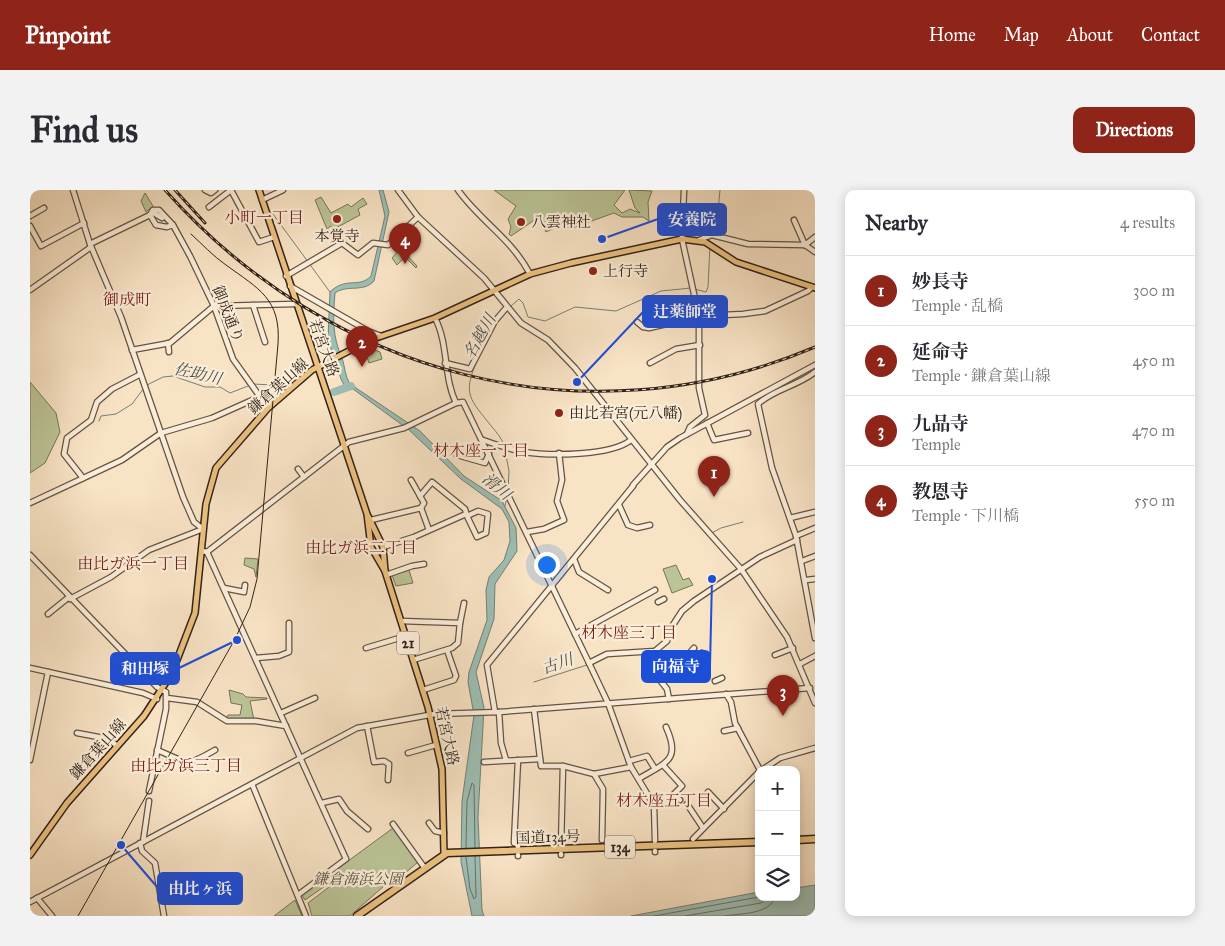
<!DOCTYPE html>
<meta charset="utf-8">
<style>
:root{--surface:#fff;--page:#f2f2f3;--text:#2b2b33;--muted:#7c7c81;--line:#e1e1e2;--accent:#8f2418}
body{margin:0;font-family:"IM FELL Great Primer","Noto Serif JP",serif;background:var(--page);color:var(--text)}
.controls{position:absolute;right:15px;bottom:15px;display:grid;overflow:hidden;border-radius:10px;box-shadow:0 2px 12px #0003}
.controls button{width:45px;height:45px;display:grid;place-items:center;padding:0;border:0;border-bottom:1px solid var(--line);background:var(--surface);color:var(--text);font:25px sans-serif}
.you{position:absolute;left:516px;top:374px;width:18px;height:18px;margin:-12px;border:4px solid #fff;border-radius:50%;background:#1a73e8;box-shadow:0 0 0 8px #1a73e833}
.badge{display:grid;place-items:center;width:32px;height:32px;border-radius:50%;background:var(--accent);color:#fff;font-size:16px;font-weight:700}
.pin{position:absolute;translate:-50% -41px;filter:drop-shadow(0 1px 2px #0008)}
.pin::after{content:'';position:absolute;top:26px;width:18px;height:15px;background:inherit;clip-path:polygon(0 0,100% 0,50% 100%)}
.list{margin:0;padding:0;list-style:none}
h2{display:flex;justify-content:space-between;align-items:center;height:65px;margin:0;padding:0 20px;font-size:21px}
h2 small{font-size:16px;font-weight:400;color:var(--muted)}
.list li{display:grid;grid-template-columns:32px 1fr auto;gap:15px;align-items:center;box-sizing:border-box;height:70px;padding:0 20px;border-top:1px solid var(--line)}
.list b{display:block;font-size:19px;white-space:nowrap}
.list p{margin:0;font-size:16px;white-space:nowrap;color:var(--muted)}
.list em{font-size:16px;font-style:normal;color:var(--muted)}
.icon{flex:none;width:28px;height:28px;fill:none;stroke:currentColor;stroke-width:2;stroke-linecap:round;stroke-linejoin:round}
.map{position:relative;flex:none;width:785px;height:726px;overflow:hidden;border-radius:10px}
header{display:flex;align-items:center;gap:30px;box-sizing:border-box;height:70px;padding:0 25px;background:var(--accent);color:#fff}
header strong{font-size:24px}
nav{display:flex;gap:28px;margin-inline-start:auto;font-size:18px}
.intro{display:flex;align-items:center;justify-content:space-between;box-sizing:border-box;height:120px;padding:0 30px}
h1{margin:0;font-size:35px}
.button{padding:12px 22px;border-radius:10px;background:var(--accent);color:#fff;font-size:18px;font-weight:700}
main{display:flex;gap:30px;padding:0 30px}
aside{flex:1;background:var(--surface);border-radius:10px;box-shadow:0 2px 12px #0003}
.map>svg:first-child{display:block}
.green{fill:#bbc496;stroke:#777457}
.water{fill:#9dbeb4;stroke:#738076}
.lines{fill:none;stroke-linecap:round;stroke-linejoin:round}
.shore{stroke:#687066;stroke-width:1}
.stream{stroke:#738076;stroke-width:1}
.river{stroke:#9dbeb4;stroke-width:8}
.minor-casing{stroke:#645343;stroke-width:7}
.major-casing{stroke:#332318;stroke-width:8}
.highway-casing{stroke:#332318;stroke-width:9}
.minor{stroke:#faedd9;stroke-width:4.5}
.major{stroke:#ecc282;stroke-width:5}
.highway{stroke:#ecc282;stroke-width:6}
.tram{stroke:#332318;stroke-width:1}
.rail-casing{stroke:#332318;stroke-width:3}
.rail{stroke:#faedd9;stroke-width:1;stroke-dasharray:4;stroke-linecap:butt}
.poi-dot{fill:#8f2418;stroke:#faedd9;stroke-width:2}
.labels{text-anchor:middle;stroke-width:4.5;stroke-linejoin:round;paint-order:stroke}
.shield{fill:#faedd9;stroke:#6f6052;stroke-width:1}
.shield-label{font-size:14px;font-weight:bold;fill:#332318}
.poi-label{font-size:15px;fill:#332318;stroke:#faedd9;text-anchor:start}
.street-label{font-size:15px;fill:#332318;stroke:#faedd9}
.park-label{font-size:15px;font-style:italic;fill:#5c533e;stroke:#faedd9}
.neighbourhood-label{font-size:16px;fill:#7a1f14;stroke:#faedd9}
.water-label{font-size:16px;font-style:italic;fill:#535247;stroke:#faedd9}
.leader{fill:none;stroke:#1d4ed8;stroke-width:2}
.callout-dot{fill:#1d4ed8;stroke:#faedd9;stroke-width:2}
.callout{fill:#1d4ed8;stroke:#1d4ed8;stroke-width:2}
.callout-label{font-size:16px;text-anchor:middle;font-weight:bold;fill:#fff}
</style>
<header>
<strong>Pinpoint</strong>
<nav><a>Home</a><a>Map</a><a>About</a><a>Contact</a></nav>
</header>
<div class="intro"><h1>Find us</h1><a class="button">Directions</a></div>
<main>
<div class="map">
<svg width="785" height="726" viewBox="0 0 785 726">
<rect width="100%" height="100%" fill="#f8e3c5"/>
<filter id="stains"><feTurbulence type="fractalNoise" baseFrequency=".004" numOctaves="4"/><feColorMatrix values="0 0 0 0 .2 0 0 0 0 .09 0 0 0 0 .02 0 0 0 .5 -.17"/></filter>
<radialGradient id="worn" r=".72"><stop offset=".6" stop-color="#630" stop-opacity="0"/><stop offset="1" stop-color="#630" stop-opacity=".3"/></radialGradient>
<g class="green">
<path d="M464,0H595L584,15L592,23L600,19L610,23L605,18L599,0L622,1L618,12L619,31L613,27H592L584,23L542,38L530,35L516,42L510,30L506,29L481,46L479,44L481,37L478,29L486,16Z"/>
<path d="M115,3L123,16L116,22L111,11Z"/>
<path d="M291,7L301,23L318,14L321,17L333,8L337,14L328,19L330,25L304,39L301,36L297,39L285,10Z"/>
<path d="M368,61L374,62L387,76L386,78L375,67L367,75L362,68Z"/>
<path d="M335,156L350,162L352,169L339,173L335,162L328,164L327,160Z"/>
<path d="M0,192L26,223L30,242L15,273L0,283Z"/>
<path d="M215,368L228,369L226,387L224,379L214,375Z"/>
<path d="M646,375L653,390L659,388L663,395L642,403L633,379Z"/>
<path d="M379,380L383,393L366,396L362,385Z"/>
<path d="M199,500L213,504L216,507L237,508V509L220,511L224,530H202L196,528L198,525H210L212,515L201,513Z"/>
<path d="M363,638L388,672L374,684L371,681L320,726H282L278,713L307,691L305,689L275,710L272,705Z"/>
<path d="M265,710L272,726H244Z"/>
</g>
<g class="water">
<path d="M349,0H353L359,22L344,91C333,103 318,94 305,103C303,127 302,146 312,168C315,177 315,186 320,194L390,241L434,286L472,311L486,338L487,361L465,394L464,429L446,482L454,518L448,627L452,720L454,726H442L431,672L432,611L444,525L438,492L439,482L457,430L456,400L459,387L474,370L480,351L479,332L472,319L431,289L379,240L323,199L314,195L311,189L298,149L300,102C316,86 329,99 341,86L355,26Z"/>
<path d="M785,695V726H601L729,702V707H766V698Z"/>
</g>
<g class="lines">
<g class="shore">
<path d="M436,658L437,611L442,593L444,595L445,658"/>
<path d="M436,667L440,699L444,709L446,707L445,666"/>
<path d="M624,726L729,707"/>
<path d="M655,726L731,713L738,707"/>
<path d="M695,726C712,723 738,725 746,707"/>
</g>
<g class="stream">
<path d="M243,24L300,102"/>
<path d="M681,43L687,32L690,0"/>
<path d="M664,99L676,102L678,97L680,56"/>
<path d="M480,117L489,109L493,113L498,127L515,131L545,117L586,121L631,101L661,98"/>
<path d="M463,139L471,127"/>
<path d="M447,171C432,205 440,209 462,237C467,243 472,248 474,256"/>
<path d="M223,194L243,195"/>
<path d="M117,195L133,187L143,186L175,197H190L200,203L218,196"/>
<path d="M69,231L71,226L86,224L102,214L114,198"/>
<path d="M475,260L479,281L478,301"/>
<path d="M475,316L477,307"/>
<path d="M678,345L691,338L713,332"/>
<path d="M504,492L557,475"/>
</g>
<path class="river" d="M304,202L321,196"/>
<g class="minor-casing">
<g id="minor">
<path d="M43,0L60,54L91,127L153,307L164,332L173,339"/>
<path d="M175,0L181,3L185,0"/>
<path d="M201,0L229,52L244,47"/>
<path d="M368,0L388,27L454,88L491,133L518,150L545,178L650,310L711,379L757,447L785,513"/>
<path d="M428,0C450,31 481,48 500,84"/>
<path d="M654,0L652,49L669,127V198L675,225L660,237L657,244"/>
<path d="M232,10L253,0"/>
<path d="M179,17L201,0"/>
<path d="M120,25L123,20H129L143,35L160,66L184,116L203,169L238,218"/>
<path d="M120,25L126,35L137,37L143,35"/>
<path d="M0,26L14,18"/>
<path d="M764,30L775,55"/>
<path d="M0,36L11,56L54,33"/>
<path d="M669,50L682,45L718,54L775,55L785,62"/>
<path d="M60,54L124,23L132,28"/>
<path d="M775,55L785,47"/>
<path d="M256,86L312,53L328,65L343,53L358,55L388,27"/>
<path d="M260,96L338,141L351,146"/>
<path d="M0,100L61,57"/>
<path d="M223,115L235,152"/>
<path d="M405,128C419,155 413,186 426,213"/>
<path d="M607,132L613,137L619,138L672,126L713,124L735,121L778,101L782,97"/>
<path d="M138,153L139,162"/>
<path d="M102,160L140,153L184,116L265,114"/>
<path d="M415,173L440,179L465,131L477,117"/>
<path d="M620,173L646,159L670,155"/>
<path d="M785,182C768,196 744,199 728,214L742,278L766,346L785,448"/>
<path d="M677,233L684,250L718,243"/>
<path d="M453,250C466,255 480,259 494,262C520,266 581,266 601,250"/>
<path d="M427,265L455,273L459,264"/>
<path d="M268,279L274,287"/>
<path d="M53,288L34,264L37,248L61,230L67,212L82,199L109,185"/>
<path d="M381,290L394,313L391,318L399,340"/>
<path d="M603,295L637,257L650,248L785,175"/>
<path d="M390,306L402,292L435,319L437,326L447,347L456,343L458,324L448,321L437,326"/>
<path d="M0,313L92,270L131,243L182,228L229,207"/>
<path d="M589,315L598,335L607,338L620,335"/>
<path d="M760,328L785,322"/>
<path d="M341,330L391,318"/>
<path d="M497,342L514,339L534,330L527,311L532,290L529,263"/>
<path d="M766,346L785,338"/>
<path d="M353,357L384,347L436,324"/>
<path d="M172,361L177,362L319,252L374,238L426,213L433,212L559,473L578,513L601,577L624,615L625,651"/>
<path d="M177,362L316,669L268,705"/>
<path d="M0,365L127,497L136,502V519L119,601"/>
<path d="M544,369L549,382L578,400"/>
<path d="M772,371L785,366"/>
<path d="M356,385L382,376L394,374"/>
<path d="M776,390L785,389"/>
<path d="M194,398L214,402L215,395"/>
<path d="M40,409L81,387L119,360L173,339"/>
<path d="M628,412L634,409"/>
<path d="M18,424L39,407"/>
<path d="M371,431L430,433L428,453L422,458L383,470"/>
<path d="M430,433L434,413"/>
<path d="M545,444L625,400"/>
<path d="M336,458L376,446"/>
<path d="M625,461L626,485L637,499L639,509"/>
<path d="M745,465L763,458"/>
<path d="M656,467L664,458"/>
<path d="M226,468L249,466L259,462V433"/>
<path d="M665,471L672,463"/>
<path d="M559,473L577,464L625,461L637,451L641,438L652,421L664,411L730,367L767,350"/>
<path d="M770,474L785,466"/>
<path d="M0,478L113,503L127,509"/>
<path d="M685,491L692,488"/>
<path d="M393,500L424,490L426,486L417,460"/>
<path d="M696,504L701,512L705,533L730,580"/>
<path d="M137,508L167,512L197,531H226L256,536"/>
<path d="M504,519L511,576H533L564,584L601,577"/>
<path d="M465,522L457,475L603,296"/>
<path d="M469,522L471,553L476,570"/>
<path d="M251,523L285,508"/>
<path d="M337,536L344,572L354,571L359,574L358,590"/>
<path d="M694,541L708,538"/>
<path d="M47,543L79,549L87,556"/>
<path d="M127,560C159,573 154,578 185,560"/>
<path d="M378,563L406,555"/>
<path d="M0,570L18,482"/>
<path d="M488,570L484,653L488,654V657"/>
<path d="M599,571L617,566L625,579"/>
<path d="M454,572L510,569"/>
<path d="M633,575L652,596L644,604L650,610"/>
<path d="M732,580L750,568L785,558"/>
<path d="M564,584L573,599L572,650"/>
<path d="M610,588C637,572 651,570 636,537"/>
<path d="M222,594L276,726"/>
<path d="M678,602L694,619"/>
<path d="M292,613L309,609L317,621L338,639"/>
<path d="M657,614L673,638"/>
<path d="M399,633L405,641L414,643"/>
<path d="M363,634L394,677"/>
<path d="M663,649L729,582"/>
<path d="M113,652L119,611"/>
<path d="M110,653L112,661L125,673L134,726"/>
<path d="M531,656L533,576"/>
<path d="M625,661V662"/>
<path d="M531,664V665"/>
<path d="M488,666V665"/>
<path d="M7,708L22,726"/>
<path d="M0,712L327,538L405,524L469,522L780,498"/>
</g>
</g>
<g class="major-casing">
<g id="major">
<path d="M229,0L337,324L341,357L355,381"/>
<path d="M338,326L353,357L355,381L398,517L412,579L414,664"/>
<path d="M0,665L37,613L114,526L142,483L165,423L176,314L186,278L238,218L282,180L340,150L405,128L500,84L541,73L652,49L675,52L706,72L785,98"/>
</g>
</g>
<g class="highway-casing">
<g id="highway">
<path d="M766,650L785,649"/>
<path d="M327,726L417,663L729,652"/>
</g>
</g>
<use href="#minor" class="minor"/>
<use href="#major" class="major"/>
<use href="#highway" class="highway"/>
<path class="tram" d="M48,726L205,449L220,417L227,389L248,154C251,109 229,99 196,75C183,66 172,54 161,44"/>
<g class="rail-casing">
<g id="rail">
<path d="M135,0C299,185 554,255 785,157"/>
<path d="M145,0L175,33"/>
</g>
</g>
<use href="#rail" class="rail"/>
</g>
<g class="poi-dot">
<circle cx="307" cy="29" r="5"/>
<circle cx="491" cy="32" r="5"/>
<circle cx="563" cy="81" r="5"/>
<circle cx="529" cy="223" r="5"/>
</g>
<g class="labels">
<g class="shield">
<rect x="367" y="441.5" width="22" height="23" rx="4"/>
<rect x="575" y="645.5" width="30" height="23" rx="4"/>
</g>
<g class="shield-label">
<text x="378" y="458">21</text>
<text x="590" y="662">134</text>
</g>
<g class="poi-label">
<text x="501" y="37">八雲神社</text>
<text x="307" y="51" text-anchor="middle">本覚寺</text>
<text x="573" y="86">上行寺</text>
<text x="539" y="228">由比若宮(元八幡)</text>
</g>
<g class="street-label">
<text transform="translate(198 124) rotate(68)" y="5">御成通り</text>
<text transform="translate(294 158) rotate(70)" y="5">若宮大路</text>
<text transform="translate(248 196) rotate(-42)" y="5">鎌倉葉山線</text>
<text transform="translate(417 546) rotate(77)" y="5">若宮大路</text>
<text transform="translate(68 559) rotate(-48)" y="5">鎌倉葉山線</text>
<text transform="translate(518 647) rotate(-2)" y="5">国道134号</text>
</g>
<g class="park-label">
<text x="328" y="694">鎌倉海浜公園</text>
</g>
<g class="neighbourhood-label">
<text x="234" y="33">小町一丁目</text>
<text x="97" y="115">御成町</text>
<text x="451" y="266">材木座一丁目</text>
<text x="331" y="363">由比ガ浜二丁目</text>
<text x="103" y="379">由比ガ浜一丁目</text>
<text x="599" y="448">材木座三丁目</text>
<text x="156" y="581">由比ガ浜三丁目</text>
<text x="634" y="616">材木座五丁目</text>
</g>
<g class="water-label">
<text transform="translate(449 146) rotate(-61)" y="6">名越川</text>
<text transform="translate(168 183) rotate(13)" y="6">佐助川</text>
<text transform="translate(467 296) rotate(40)" y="6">滑川</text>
<text transform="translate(527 473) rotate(-19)" y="6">古川</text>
</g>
</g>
<path class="leader" d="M572 49L628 29M547 192L613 122M682 389L680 476M207 450L149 478M91 655L128 698"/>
<g class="callout-dot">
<circle cx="572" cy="49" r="5"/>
<circle cx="547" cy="192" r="5"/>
<circle cx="682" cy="389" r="5"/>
<circle cx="207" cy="450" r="5"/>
<circle cx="91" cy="655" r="5"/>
</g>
<g class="callout">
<rect x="628" y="14" width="68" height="31" rx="5"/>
<rect x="613" y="106" width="84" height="31" rx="5"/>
<rect x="612" y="461" width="68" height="31" rx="5"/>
<rect x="81" y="463" width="68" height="31" rx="5"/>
<rect x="128" y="683" width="84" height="31" rx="5"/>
</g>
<g class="callout-label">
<text x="662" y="35">安養院</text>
<text x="655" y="127">辻薬師堂</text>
<text x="646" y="482">向福寺</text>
<text x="115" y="484">和田塚</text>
<text x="170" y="704">由比ヶ浜</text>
</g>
<rect width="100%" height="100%" filter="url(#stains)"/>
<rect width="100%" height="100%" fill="url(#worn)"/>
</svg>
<div class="controls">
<button>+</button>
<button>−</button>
<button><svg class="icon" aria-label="layers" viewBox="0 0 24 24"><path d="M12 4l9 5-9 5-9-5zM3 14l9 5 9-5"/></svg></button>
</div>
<div class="you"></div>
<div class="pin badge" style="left:684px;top:307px">1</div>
<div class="pin badge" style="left:332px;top:177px">2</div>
<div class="pin badge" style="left:753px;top:526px">3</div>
<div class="pin badge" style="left:375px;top:74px">4</div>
</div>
<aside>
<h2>Nearby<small>4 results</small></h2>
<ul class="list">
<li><span class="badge">1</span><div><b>妙長寺</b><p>Temple · 乱橋</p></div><em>300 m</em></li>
<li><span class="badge">2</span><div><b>延命寺</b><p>Temple · 鎌倉葉山線</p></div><em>450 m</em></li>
<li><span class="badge">3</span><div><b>九品寺</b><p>Temple</p></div><em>470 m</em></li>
<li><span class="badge">4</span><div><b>教恩寺</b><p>Temple · 下川橋</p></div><em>550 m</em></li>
</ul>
</aside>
</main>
